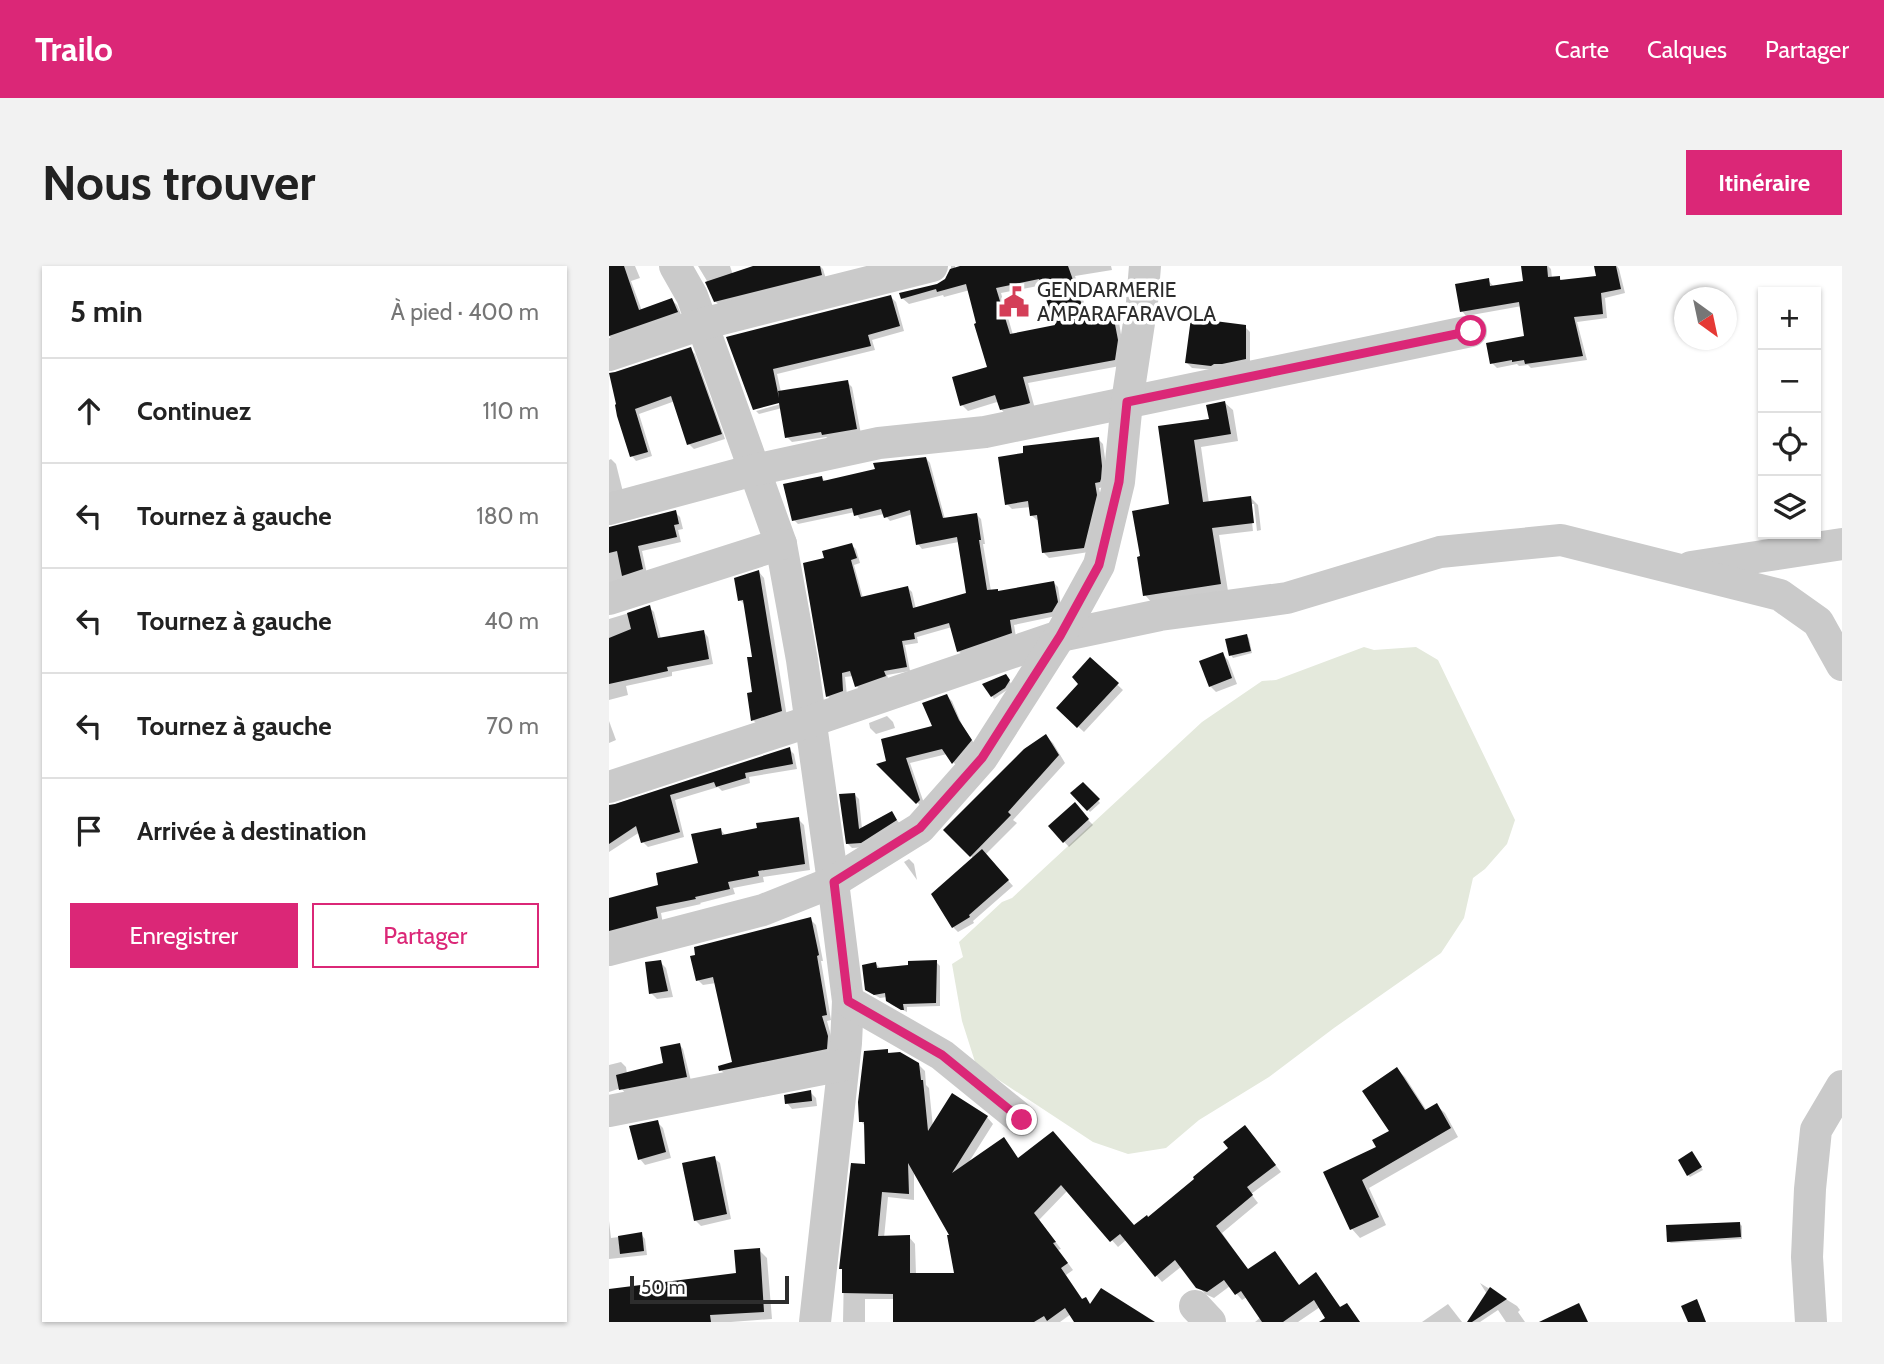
<!DOCTYPE html>
<html lang="fr">
<meta charset="utf-8">
<style>
:root{--surface:#fff;--page:#f2f2f2;--text:#222;--muted:#767676;--line:#e0e0e0;--accent:#db2777}
body{margin:0;font-family:Cabin,sans-serif;background:var(--page);color:var(--text)}
.controls{position:absolute;right:21px;top:21px;display:grid;overflow:hidden;border-radius:0px;box-shadow:0 2px 5px #0004}
.controls button{width:63px;height:63px;display:grid;place-items:center;padding:0;border:0;border-bottom:2px solid var(--line);background:var(--surface);color:var(--text);font:35px sans-serif}
.compass{position:absolute;left:1065px;top:21px;width:63px;height:63px;border-radius:50%;background:var(--surface);box-shadow:0 2px 5px #0004;rotate:147deg}
.scale{position:absolute;left:21px;bottom:18px;width:159px;box-sizing:border-box;padding-left:7px;border:4px solid #2d2d2d;border-top:0;font-size:19px;line-height:24px;white-space:nowrap;color:#2d2d2d;-webkit-text-stroke:5px #fff;paint-order:stroke}
.stop{position:absolute;width:21px;height:21px;margin:-16px;border:5px solid #db2777;border-radius:50%;background:#fff}
.stop.end{background:#db2777;border-color:#fff;box-shadow:0 2px 7px #0008}
.list{margin:0;padding:0;list-style:none}
h2{display:flex;justify-content:space-between;align-items:center;height:91px;margin:0;padding:0 28px;font-size:30px}
h2 small{font-size:23px;font-weight:400;color:var(--muted)}
.list li{display:grid;grid-template-columns:46px 1fr auto;gap:21px;align-items:center;box-sizing:border-box;height:105px;padding:0 28px;border-top:2px solid var(--line)}
.list b{display:block;font-size:26px;white-space:nowrap}
.list em{font-size:23px;font-style:normal;color:var(--muted)}
.actions{display:flex;gap:14px;padding:21px 28px}
.actions a{flex:1;padding:16px 0;border:2px solid var(--accent);border-radius:0px;text-align:center;font-size:24px;color:var(--accent)}
.actions .main{background:var(--accent);color:#fff}
.icon{flex:none;width:38px;height:38px;fill:none;stroke:currentColor;stroke-width:2;stroke-linecap:round;stroke-linejoin:round}
.map{position:relative;flex:none;width:1233px;height:1056px;overflow:hidden;border-radius:0px}
header{display:flex;align-items:center;gap:42px;box-sizing:border-box;height:98px;padding:0 35px;background:var(--accent);color:#fff}
header strong{font-size:33px}
nav{display:flex;gap:38px;margin-inline-start:auto;font-size:24px}
.intro{display:flex;align-items:center;justify-content:space-between;box-sizing:border-box;height:168px;padding:0 42px}
h1{margin:0;font-size:49px}
.button{padding:18px 32px;border-radius:0px;background:var(--accent);color:#fff;font-size:24px;font-weight:700}
main{display:flex;gap:42px;padding:0 42px}
aside{flex:1;background:var(--surface);border-radius:0px;box-shadow:0 2px 5px #0004}
.map>svg:first-child{display:block}
.green{fill:#e4e9dc}
.shadow{fill:#0003;fill-rule:evenodd}
.building{fill:#141414;fill-rule:evenodd}
.lines{fill:none;stroke-linecap:round;stroke-linejoin:round}
.minor{stroke:#cacaca;stroke-width:32}
.route{stroke:#db2777;stroke-width:9}
.labels{text-anchor:middle;stroke-width:7;stroke-linejoin:round;paint-order:stroke}
.poi-label{font-size:21px;fill:#2d2d2d;stroke:#fff;text-anchor:start}
</style>
<header>
<strong>Trailo</strong>
<nav><a>Carte</a><a>Calques</a><a>Partager</a></nav>
</header>
<div class="intro"><h1>Nous trouver</h1><a class="button">Itinéraire</a></div>
<main>
<aside>
<h2>5 min<small>À pied · 400 m</small></h2>
<ul class="list">
<li><svg class="icon" aria-label="ahead" viewBox="0 0 24 24"><path d="M12 20V5M6 11l6-6 6 6"/></svg><div><b>Continuez</b></div><em>110 m</em></li>
<li><svg class="icon" aria-label="left" viewBox="0 0 24 24"><path d="M17 20v-9H6M10 6l-5 5 5 5"/></svg><div><b>Tournez à gauche</b></div><em>180 m</em></li>
<li><svg class="icon" aria-label="left" viewBox="0 0 24 24"><path d="M17 20v-9H6M10 6l-5 5 5 5"/></svg><div><b>Tournez à gauche</b></div><em>40 m</em></li>
<li><svg class="icon" aria-label="left" viewBox="0 0 24 24"><path d="M17 20v-9H6M10 6l-5 5 5 5"/></svg><div><b>Tournez à gauche</b></div><em>70 m</em></li>
<li><svg class="icon" aria-label="arrive" viewBox="0 0 24 24"><path d="M6 21V4h12l-3 4 3 4H6"/></svg><div><b>Arrivée à destination</b></div></li>
</ul>
<div class="actions"><a class="main">Enregistrer</a><a>Partager</a></div>
</aside>
<div class="map">
<svg width="1233" height="1056" viewBox="0 0 1233 1056">
<rect width="100%" height="100%" fill="#fff"/>
<path class="green" d="M755,381L765,384L807,381L829,394L906,554L898,578L876,603L864,612L855,652L832,687L725,762L660,811L590,854L557,882L519,888L484,876L367,799L353,755L343,698L354,691L350,676L393,636L403,632L593,456L653,415L667,414Z"/>
<g class="shadow">
<path d="M5,0H26L31,12L22,15L33,45L63,34L68,39L73,51L4,74L0,70V2Z"/>
<path d="M89,0H121L124,9L149,0H211L214,3L217,13L111,40L106,35L101,20Z"/>
<path d="M342,0H346V3L361,0H502L503,4L466,10L481,54L504,50L510,56L514,81L511,100L419,117L426,143L398,150L392,143L388,136L359,145L353,139L380,102L361,24L335,31L334,29L300,38L293,32L336,15L342,6ZM434,19L448,61L404,69L392,27Z"/>
<path d="M923,0H939L942,3L943,12L950,11L954,16L989,11L996,0H1008L1010,3L1016,27L996,32L998,52L968,56L978,94L922,102L919,99L910,100L908,98L888,102L883,97L917,72L913,40L857,50L853,45L879,14L885,21L916,17Z"/>
<path d="M282,31L287,36L295,65L263,74L266,84L168,108L172,126L238,116L243,121L252,168L220,173L217,171L183,176L178,171L173,142L150,148L147,145L179,136L178,133L145,142V144L119,72Z"/>
<path d="M636,61L641,66V98L607,104L583,102L578,97Z"/>
<path d="M81,83L86,88L116,173L85,183L80,178L66,135L30,148L43,190L27,195L23,190L8,140Z"/>
<path d="M616,137L624,144L629,175L592,181L600,237L642,232L649,239L652,264L648,265L645,238H641L644,265L610,269L619,325L543,337L536,329L562,240L551,162L602,154Z"/>
<path d="M489,173L494,178L498,206L496,221L490,222L493,236L480,286L440,292L435,287L430,254H428L422,249V241L403,243L398,238L416,189Z"/>
<path d="M317,192L321,197L336,253L367,248L372,253L376,278H374L382,325L391,327L444,316L449,321L452,341L447,350L405,359L407,371L354,389L349,385L343,361L308,371L309,377L296,379L301,405L278,409L280,415L252,424L247,420L244,410L236,411L238,429L223,434L218,430V293L242,279L247,283L251,297L245,299L254,332L299,322L303,326L307,343L359,328L350,276L313,283L309,278L304,248L281,255L275,248L251,253L246,246L189,258L185,254L213,212L217,216Z"/>
<path d="M2,193L7,198L14,226L0,230V194Z"/>
<path d="M66,246L71,251L74,263L69,264L72,276L33,285L38,308L0,320V263Z"/>
<path d="M150,306L155,312L178,451L150,460L144,454L145,392L137,340L131,334Z"/>
<path d="M40,341L45,346L52,373L94,365L99,371L104,398L63,406V410L17,420L19,429L0,434V353Z"/>
<path d="M637,370L640,372L643,387L624,392L622,389Z"/>
<path d="M613,388L619,394L628,418L607,426L601,420Z"/>
<path d="M481,393L514,424L475,466L449,442L471,418Z"/>
<path d="M399,412L402,418L398,424L385,433L383,430Z"/>
<path d="M338,430L343,435L354,461L367,480L349,502L338,488L301,497L316,540L314,542L270,499L280,496L326,461Z"/>
<path d="M278,450L284,456L286,462L267,468L261,462L260,457Z"/>
<path d="M0,455L7,474L0,477Z"/>
<path d="M437,470L444,477L456,497L404,554L408,557L376,589L404,620L364,655L365,657L349,666L344,661L364,592L336,564Z"/>
<path d="M180,483L185,488L188,503L140,511L141,517L113,525L109,521L66,534L75,571L39,581L34,576L31,566L0,586V540Z"/>
<path d="M474,518L491,537L481,546L464,528Z"/>
<path d="M245,528L250,533L253,563L283,548L292,559L257,581L243,582L239,578Z"/>
<path d="M465,539L484,559L460,581L441,560Z"/>
<path d="M189,553L195,559L201,604L154,611L155,616L124,622L126,628L91,637L92,638L52,647L54,658L0,673V633L51,620L91,599L111,563L117,570Z"/>
<path d="M300,593L305,598L308,614L295,596Z"/>
<path d="M201,653L207,659L214,695H212L222,754L218,755L224,777L223,789L117,809L112,804L125,797L107,717L94,719L89,714Z"/>
<path d="M51,696L57,702L64,731L48,733L42,727Z"/>
<path d="M327,696L331,700V740L298,741V746L283,739L278,735V731L271,732L262,727L267,698L271,702Z"/>
<path d="M70,778L74,783L82,815L17,828L12,822L0,826V799L12,796L17,801L18,808L56,798Z"/>
<path d="M278,785L282,789L309,798L316,805L317,819L320,822L324,861L378,851L384,858L358,899L395,874L410,894L526,961L539,953L642,868L672,906L642,928L649,937L613,967L640,1005L666,987L691,1020L707,1009L733,1043L738,1039L751,1056H721L711,1041L689,1056H646L652,1051L638,1031L633,1034L621,1020L605,1032L596,1028L573,1000L553,1016L517,974L509,981L459,924L430,954L452,983L449,984L464,1004L457,1009L483,1048L471,1056L462,1048L451,1056H286V1033H256V1056H234L235,1004L257,900L256,860L252,855ZM305,904L343,970L347,1009L307,1008L306,978L300,971L275,972L279,931L305,934Z"/>
<path d="M788,803L796,811L818,845L827,839L836,847L849,871L760,922L777,959L751,972L743,963L716,907L770,881L783,865Z"/>
<path d="M201,826L207,832L208,840L183,843L178,837Z"/>
<path d="M48,856L54,862L62,892L36,899L31,893Z"/>
<path d="M1085,890L1094,904L1081,911L1079,909Z"/>
<path d="M105,892L111,897L122,953L92,960L86,954Z"/>
<path d="M0,955L2,972L32,968L36,973L38,989L0,993Z"/>
<path d="M1130,957L1133,960V973L1062,977L1059,975Z"/>
<path d="M150,984L158,992L163,1053L122,1056H0V1050L129,1009Z"/>
<path d="M871,1017L908,1040L911,1044L909,1046L916,1056H897L889,1044L871,1056H860L878,1028Z"/>
<path d="M839,1038L853,1056H813Z"/>
</g>
<g class="building">
<path d="M0,0H15L30,44L63,32L69,46L0,70Z"/>
<path d="M144,0H211L213,9L105,36L96,16Z"/>
<path d="M351,0H459L478,53L504,48L509,74L506,94L414,111L421,137L418,138L391,144L386,129L351,140L343,111L378,101L365,58L367,57L357,18L328,26L327,23L292,33L290,27L328,18L336,13L341,3ZM430,13L446,59L401,68L387,22Z"/>
<path d="M912,0H938L939,11L951,10V14L987,10L985,0H1007L1012,23L992,27L994,48L965,51L974,90L916,98L915,94L903,96V94L881,98L877,77L915,70L910,36L851,46L846,18L880,12L881,20L914,15Z"/>
<path d="M282,29L291,60L259,69L262,80L164,103L170,132L169,125L239,114L248,163L213,169L212,166L176,172L170,137L144,144L117,71Z"/>
<path d="M582,52L637,59V93L613,98H605L602,100L576,97Z"/>
<path d="M82,81L113,168L78,179L62,130L26,143L39,186L21,191L8,150L6,139L7,138L0,107L6,106Z"/>
<path d="M616,135L622,168L585,174L594,236L642,230L645,257L603,262L612,318L534,330L528,291L531,290L523,245L560,238L549,160L600,153L597,139Z"/>
<path d="M490,171L493,200L492,213L491,216L486,217L488,229L475,282L433,287L428,249L421,250L419,235L396,239L389,191L414,187V180Z"/>
<path d="M317,191L334,252L368,247L372,274H370L378,324L389,323V325L445,315L449,336L443,346L401,354L403,367L348,386L340,357L305,367L306,373L293,375L298,401L275,405L277,410L246,421L241,405L233,407L234,425L217,431L194,297L215,292L213,285L243,277L248,292L242,294L252,331L299,320L304,342L357,327L348,271L307,279L301,244L275,252L272,243L245,250L243,242L183,255L174,218L213,210L214,215L266,203L264,197Z"/>
<path d="M67,244L70,258L65,259L68,271L29,280L34,303L13,310L8,285L0,287V261Z"/>
<path d="M150,304L173,445L142,455L138,427L143,426L138,391H143L134,334L129,335L125,312Z"/>
<path d="M41,339L49,372L95,364L100,393L58,401L59,405L0,418V372L22,363L18,347Z"/>
<path d="M638,368L642,385L620,390L616,373Z"/>
<path d="M614,386L623,412L600,421L590,395Z"/>
<path d="M481,391L510,417L468,462L447,442L469,418L463,411Z"/>
<path d="M397,408L401,414L396,422L382,431L373,418Z"/>
<path d="M338,428L350,454L363,474L343,498L333,483L297,492L311,534L307,538L267,498L277,495L272,473L323,460L313,437Z"/>
<path d="M437,468L450,489L399,546L402,549L361,591L334,564L415,483Z"/>
<path d="M181,481L184,498L136,507L137,512L107,521L105,516L61,529L71,566L32,577L27,560L0,578V539L6,538Z"/>
<path d="M474,516L491,533L478,545L461,527Z"/>
<path d="M246,527L250,563L283,545L288,554L252,577L237,578L230,528Z"/>
<path d="M466,536L480,553L454,577L439,560Z"/>
<path d="M190,551L196,598L149,605L150,610L119,616L121,623L86,631L87,633L47,641L49,652L0,665V632L49,619L47,607L89,597L82,568L112,562L113,569L148,562L147,557Z"/>
<path d="M373,583L400,614L360,649L361,651L343,662L322,628Z"/>
<path d="M202,651L210,689L208,690L218,749L213,750L219,770L218,783L110,805L109,800L123,796L104,711L87,715L81,690L86,689L85,681Z"/>
<path d="M52,694L59,725L40,728L36,696Z"/>
<path d="M328,694L327,737L294,738L295,744H292L277,735L276,727L265,729L256,724L253,699L267,696L268,702L299,699V695Z"/>
<path d="M71,777L78,811L10,824L7,809L54,797L51,781Z"/>
<path d="M279,783V787L291,786L310,797L312,814H314L319,865L343,827L379,850L343,907L395,871L409,892L444,865L525,959L538,949L539,951L585,913L584,911L619,882L614,876L636,859L667,899L638,921L644,929L607,960L639,1003L666,985L690,1019L707,1006L731,1041L738,1037L751,1056H710L716,1052L705,1034L674,1056H653L632,1025L626,1029L615,1014L598,1026L587,1022L566,994L546,1011L511,968L501,976L452,919L425,947L447,976L444,977L459,997L452,1002L473,1033L477,1031L481,1038L492,1022L546,1056H465L456,1042L438,1055L435,1050L425,1056H284V1028L233,1027V1003H230L242,897L256,898L255,856H250L249,836L255,785ZM299,897L340,969H338L345,1007H301V969L269,970L273,926L300,928Z"/>
<path d="M788,801L816,844L828,837L842,862L753,914L770,951L741,964L714,906L767,881L763,874L780,865L753,825Z"/>
<path d="M202,824L203,835L176,838L175,829Z"/>
<path d="M49,854L57,886L29,894L20,860Z"/>
<path d="M1083,885L1093,901L1078,910L1069,894Z"/>
<path d="M106,890L118,948L85,955L73,897Z"/>
<path d="M1131,956L1132,971L1058,976L1057,959Z"/>
<path d="M33,966L35,985L11,988L9,970Z"/>
<path d="M151,982L155,1046L101,1049L102,1056H0V1023L127,1007L125,984Z"/>
<path d="M881,1021L898,1033L863,1056H858Z"/>
<path d="M1088,1033L1097,1056H1079L1072,1040Z"/>
<path d="M970,1037L979,1056H930Z"/>
</g>
<g class="lines">
<g class="minor">
<path d="M66,0L83,30L172,278L193,394L224,616L239,735L237,777L206,1056"/>
<path d="M0,89L93,58L323,0"/>
<path d="M0,243L145,204L270,177L376,166L862,65"/>
<path d="M1082,301L1233,278"/>
<path d="M0,333L172,278"/>
<path d="M0,521L202,455L451,370L551,349L678,332L831,286L952,274L1171,329L1209,356L1233,399"/>
<path d="M0,684L154,644L224,616L311,562L373,492L451,370L490,299L510,216L518,136L533,37L536,0"/>
<path d="M239,735L333,789L413,854"/>
<path d="M0,845L234,799"/>
<path d="M586,1040L601,1056"/>
<path d="M1202,1056L1198,991L1201,923L1207,864L1233,820"/>
</g>
</g>
<g class="lines">
<path class="route" d="M413,854L333,789L239,735L225,616L311,562L373,492L451,370L490,299L510,216L518,136L862,65"/>
</g>
<defs>
<g id="civic-bare" transform="scale(2.415)"><path d="M-.6-6.5H3V-4.5H.6V-3L4-1V1h2V6H-6V1h2V-1L-.6-3ZM-1.2 2.5V6h2.4V2.5Z" fill="#d43f58" stroke="#fff" stroke-width="2.5" paint-order="stroke"/></g>
</defs>
<g fill-rule="evenodd">
<use href="#civic-bare" x="405" y="36"/>
</g>
<g class="labels">
<g class="poi-label">
<text x="428" y="31">GENDARMERIE<tspan x="428" dy="24">AMPARAFARAVOLA</tspan></text>
</g>
</g>
</svg>
<div class="controls">
<button>+</button>
<button>−</button>
<button><svg class="icon" aria-label="locate" viewBox="0 0 24 24"><circle cx="12" cy="12" r="6"/><path d="M12 2v4M12 18v4M2 12h4M18 12h4"/></svg></button>
<button><svg class="icon" aria-label="layers" viewBox="0 0 24 24"><path d="M12 4l9 5-9 5-9-5zM3 14l9 5 9-5"/></svg></button>
</div>
<svg class="compass" viewBox="-18 -18 36 36"><path d="M0-13l5 13h-10z" fill="#e53935"/><path d="M0 13l5-13h-10z" fill="#767676"/></svg>
<div class="scale">50 m</div>
<div class="stop" style="left:862px;top:65px"></div>
<div class="stop end" style="left:413px;top:854px"></div>
</div>
</main>
